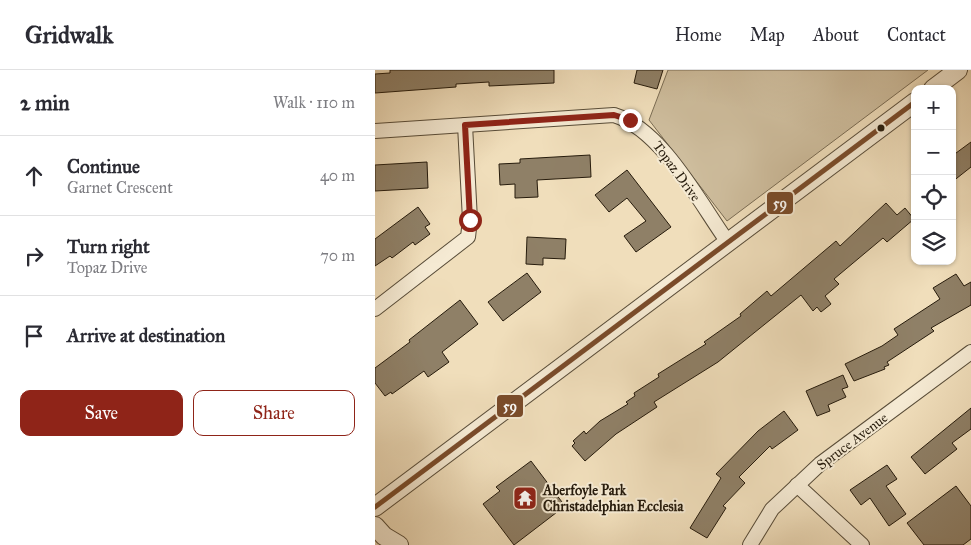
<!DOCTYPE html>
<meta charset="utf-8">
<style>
:root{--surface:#fff;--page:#f7f7f7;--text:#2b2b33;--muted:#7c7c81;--line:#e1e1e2;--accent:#8f2418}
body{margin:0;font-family:"IM FELL Great Primer",serif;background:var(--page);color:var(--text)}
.controls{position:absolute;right:15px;top:15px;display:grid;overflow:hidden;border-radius:10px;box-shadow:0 1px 4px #0004}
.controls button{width:45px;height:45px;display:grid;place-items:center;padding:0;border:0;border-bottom:1px solid var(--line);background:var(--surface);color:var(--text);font:25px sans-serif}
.stop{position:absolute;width:15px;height:15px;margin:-11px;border:4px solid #8f2418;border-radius:50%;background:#fff}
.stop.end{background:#8f2418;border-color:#fff;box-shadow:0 1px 5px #0008}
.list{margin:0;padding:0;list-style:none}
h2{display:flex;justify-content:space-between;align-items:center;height:65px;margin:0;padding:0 20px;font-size:21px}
h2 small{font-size:16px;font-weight:400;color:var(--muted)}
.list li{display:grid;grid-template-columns:32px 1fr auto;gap:15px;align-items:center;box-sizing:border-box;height:80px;padding:0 20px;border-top:1px solid var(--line)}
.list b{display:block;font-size:19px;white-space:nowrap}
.list p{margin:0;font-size:16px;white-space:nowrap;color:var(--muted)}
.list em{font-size:16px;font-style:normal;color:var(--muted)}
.actions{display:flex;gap:10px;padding:15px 20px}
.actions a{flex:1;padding:11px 0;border:1px solid var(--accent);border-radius:10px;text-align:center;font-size:18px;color:var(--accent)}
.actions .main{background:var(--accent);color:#fff}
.icon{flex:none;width:28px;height:28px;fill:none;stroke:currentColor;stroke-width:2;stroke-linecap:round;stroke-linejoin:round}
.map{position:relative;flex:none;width:596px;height:475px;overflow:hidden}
header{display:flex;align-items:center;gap:30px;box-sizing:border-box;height:70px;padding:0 25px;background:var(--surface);border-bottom:1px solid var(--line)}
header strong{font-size:24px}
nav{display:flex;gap:28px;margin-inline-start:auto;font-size:18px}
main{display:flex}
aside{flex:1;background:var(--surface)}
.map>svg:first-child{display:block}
.green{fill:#cebd9d;stroke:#7a6c54}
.building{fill:#8f8067;stroke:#261b0c}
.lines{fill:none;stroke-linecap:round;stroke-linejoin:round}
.minor-casing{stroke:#584c38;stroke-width:16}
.tertiary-casing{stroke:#584c38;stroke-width:20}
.minor{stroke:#f5ead3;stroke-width:14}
.tertiary{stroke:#f5ead3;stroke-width:18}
.bus-1-casing{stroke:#f5ead3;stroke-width:9}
.bus-1{stroke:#7a4b2a;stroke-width:5}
.route{stroke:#8f2418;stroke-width:6}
.bus-dot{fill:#261b0c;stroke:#f5ead3;stroke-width:2}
.labels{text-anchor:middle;stroke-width:4;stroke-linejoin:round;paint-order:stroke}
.street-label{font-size:14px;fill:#261b0c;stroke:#f5ead3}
.poi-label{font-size:14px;font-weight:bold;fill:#261b0c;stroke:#f5ead3;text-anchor:start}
.line-badge{stroke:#f5ead3;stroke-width:2}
.badge-label{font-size:14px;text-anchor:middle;font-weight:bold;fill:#fff}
</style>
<header>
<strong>Gridwalk</strong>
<nav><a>Home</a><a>Map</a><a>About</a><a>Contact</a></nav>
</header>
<main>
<aside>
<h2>2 min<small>Walk · 110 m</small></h2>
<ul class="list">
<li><svg class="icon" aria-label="ahead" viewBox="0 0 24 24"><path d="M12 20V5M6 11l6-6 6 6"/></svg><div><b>Continue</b><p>Garnet Crescent</p></div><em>40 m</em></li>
<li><svg class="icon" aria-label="right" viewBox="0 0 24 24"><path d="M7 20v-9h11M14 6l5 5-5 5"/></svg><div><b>Turn right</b><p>Topaz Drive</p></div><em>70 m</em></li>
<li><svg class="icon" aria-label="arrive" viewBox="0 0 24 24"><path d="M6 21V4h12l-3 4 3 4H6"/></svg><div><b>Arrive at destination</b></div></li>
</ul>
<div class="actions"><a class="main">Save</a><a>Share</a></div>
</aside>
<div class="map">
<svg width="596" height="475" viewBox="0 0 596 475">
<rect width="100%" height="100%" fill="#f0debb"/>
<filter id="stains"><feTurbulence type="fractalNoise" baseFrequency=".004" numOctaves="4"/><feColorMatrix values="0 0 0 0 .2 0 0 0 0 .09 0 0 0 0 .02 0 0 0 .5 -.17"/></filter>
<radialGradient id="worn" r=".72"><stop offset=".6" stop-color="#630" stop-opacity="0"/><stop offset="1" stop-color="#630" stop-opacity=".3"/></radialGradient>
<path class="green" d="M293,0H553L352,151L274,50Z"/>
<g class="building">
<path d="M15,0H179V13L114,16V12L81,14V17L0,23V4L15,3Z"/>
<path d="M262,0H288L282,19L259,13Z"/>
<path d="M596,72V97L577,112V86Z"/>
<path d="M215,85L216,107L162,110L163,127L140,128V114L125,115L124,94L145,93V89Z"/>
<path d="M52,92L53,118L0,121V95Z"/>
<path d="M252,100L296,157L261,182L249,166L271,151L252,128L234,142L220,125Z"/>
<path d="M511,133L522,145L530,138L539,149L512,172L508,168L459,209L464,214L450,226L456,234L446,242L442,237L438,241L426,225L343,292L279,332L282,337L241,364L210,391L197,376L200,373L198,371L209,361L211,364L225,351L253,334L251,332L260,326L259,323L284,307L283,304L331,274L329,272L366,246L365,244L392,221L396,226L461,171L465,176Z"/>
<path d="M43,137L55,154L50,157L55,164L40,175L38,172L17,188L15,186L0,196V169Z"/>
<path d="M152,167L191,169L190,189L168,188V195L151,194Z"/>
<path d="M152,203L166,222L128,251L113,232Z"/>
<path d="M581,204L589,216L596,212V235L556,258L559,261L512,292L514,295L509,297L510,299L479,311L470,294L507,276L523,265L519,259L565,229L558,218Z"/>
<path d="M85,230L103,254L67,282L74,292L53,307L49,301L17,324L16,322L10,326L0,313V298L35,272L34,270Z"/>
<path d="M468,305L473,317L467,319L471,327L453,335L455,341L442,346L431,321Z"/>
<path d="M596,338V359L577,373L582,379L550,404L536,387Z"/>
<path d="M409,341L423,360L397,379L395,376L364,407L370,413L348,436L351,438L332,468L315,458L346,408L341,404L383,361Z"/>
<path d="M156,391L190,436L139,475L108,434L125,421L121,417Z"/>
<path d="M512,395L522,409L511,416L531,444L514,456L495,428L486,435L475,420Z"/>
<path d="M581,416L596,436V469L588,475H549L532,453Z"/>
</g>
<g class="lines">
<g class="minor-casing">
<g id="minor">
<path d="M0,61L239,45C287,60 323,130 352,171"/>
<path d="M0,239L93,167L95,150L90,55"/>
<path d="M422,415L487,475"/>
<path d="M375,475L397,439L445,394L596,282"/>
</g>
</g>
<g class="tertiary-casing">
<g id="tertiary">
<path d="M558,19L583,0"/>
<path d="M0,437L540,32"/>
<path d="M0,456L9,466L24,475"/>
</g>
</g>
<use href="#minor" class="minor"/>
<use href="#tertiary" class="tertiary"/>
<g class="bus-1-casing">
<path id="bus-1" d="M0,437L540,32"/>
</g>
<use href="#bus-1" class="bus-1"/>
</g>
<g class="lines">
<path class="route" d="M95,150L90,55L239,45L255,50"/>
</g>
<defs>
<g id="temple-square" transform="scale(1.25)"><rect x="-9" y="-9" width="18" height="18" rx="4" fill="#8f2418" stroke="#f5ead3"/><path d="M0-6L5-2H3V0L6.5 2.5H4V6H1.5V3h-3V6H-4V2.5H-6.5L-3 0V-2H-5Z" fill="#fff"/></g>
</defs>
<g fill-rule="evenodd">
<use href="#temple-square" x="150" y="428"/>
</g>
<circle class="bus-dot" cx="506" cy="58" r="4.5"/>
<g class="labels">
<g class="street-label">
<text transform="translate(302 101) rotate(54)" y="5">Topaz Drive</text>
<text transform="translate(477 371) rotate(-37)" y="5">Spruce Avenue</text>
</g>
<g class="poi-label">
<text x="168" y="425">Aberfoyle Park<tspan x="168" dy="16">Christadelphian Ecclesia</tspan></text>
</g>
</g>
<g class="line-badge">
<rect x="391" y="121" width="28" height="24" rx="5" fill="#7a4b2a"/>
<rect x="121" y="324" width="28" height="24" rx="5" fill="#7a4b2a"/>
</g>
<g class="badge-label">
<text x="405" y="138">59</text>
<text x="135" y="341">59</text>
</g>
<rect width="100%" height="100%" filter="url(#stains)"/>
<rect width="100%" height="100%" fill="url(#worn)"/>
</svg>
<div class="controls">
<button>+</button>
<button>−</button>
<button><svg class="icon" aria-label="locate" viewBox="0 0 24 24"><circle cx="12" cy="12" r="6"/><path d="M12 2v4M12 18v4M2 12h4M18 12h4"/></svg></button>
<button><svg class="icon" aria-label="layers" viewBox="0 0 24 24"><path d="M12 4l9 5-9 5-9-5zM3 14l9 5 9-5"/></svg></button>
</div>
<div class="stop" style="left:95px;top:150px"></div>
<div class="stop end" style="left:255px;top:50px"></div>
</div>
</main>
